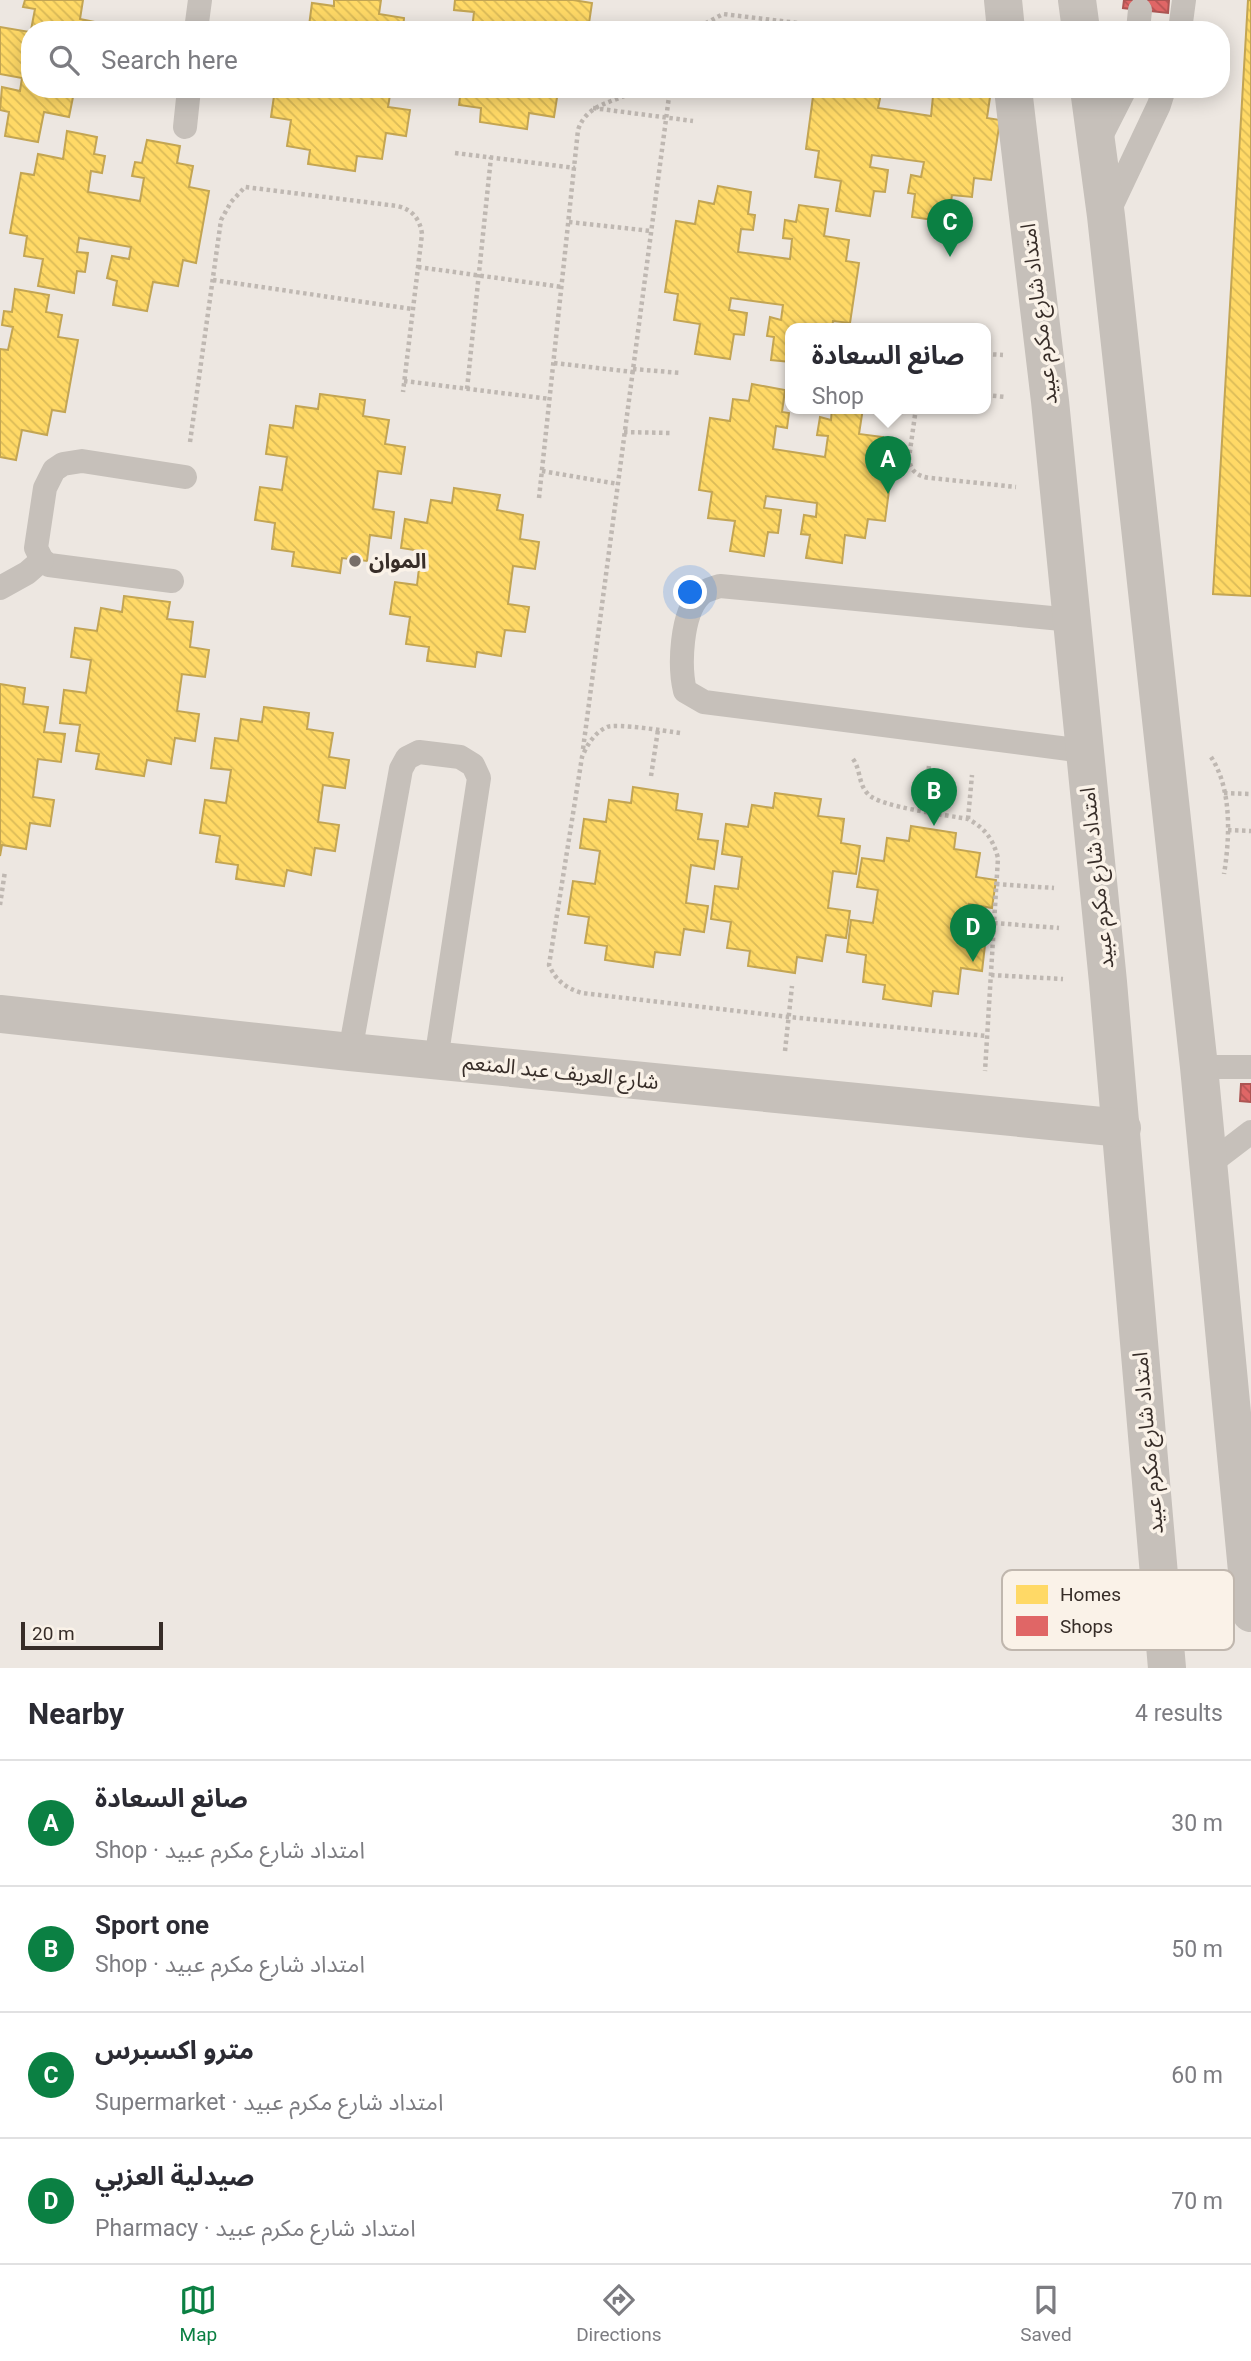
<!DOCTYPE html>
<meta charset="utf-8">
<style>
:root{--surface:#fff;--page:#f7f7f7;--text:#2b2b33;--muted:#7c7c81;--line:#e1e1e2;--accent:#0b8043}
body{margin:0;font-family:Roboto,"Noto Sans Arabic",sans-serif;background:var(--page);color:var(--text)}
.scale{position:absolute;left:21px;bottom:18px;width:142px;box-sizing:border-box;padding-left:7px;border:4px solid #372d28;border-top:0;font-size:19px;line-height:24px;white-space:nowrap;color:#372d28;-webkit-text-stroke:5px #faf2e8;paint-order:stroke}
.you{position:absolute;left:691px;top:593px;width:24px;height:24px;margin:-18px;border:5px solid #fff;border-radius:50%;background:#1a73e8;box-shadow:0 0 0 10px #1a73e833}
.badge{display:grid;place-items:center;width:46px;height:46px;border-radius:50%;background:var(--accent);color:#fff;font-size:23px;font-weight:700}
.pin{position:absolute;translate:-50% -58px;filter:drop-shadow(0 2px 4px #0008)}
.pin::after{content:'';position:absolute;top:37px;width:24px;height:21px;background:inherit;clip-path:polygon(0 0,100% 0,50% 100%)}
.popup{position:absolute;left:785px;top:323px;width:206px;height:91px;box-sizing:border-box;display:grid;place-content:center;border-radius:14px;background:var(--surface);filter:drop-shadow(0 2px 5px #0005);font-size:23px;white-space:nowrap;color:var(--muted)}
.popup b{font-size:26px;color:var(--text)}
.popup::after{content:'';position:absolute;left:50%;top:100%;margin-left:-14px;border:14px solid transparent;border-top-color:var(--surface)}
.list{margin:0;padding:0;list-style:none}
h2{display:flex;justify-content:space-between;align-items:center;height:91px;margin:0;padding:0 28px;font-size:30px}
h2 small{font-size:23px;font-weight:400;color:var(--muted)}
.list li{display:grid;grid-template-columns:46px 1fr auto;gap:21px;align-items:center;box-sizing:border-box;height:126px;padding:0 28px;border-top:2px solid var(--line)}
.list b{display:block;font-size:26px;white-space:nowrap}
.list p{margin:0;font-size:23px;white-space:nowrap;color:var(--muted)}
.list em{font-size:23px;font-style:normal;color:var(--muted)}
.icon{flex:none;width:38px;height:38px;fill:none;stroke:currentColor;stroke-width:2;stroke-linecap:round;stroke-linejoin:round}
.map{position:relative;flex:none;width:1251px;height:1668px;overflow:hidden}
.search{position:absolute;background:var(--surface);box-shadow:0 4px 18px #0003;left:21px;right:21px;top:21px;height:77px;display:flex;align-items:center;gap:18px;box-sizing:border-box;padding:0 24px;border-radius:28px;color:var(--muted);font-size:26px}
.sheet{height:595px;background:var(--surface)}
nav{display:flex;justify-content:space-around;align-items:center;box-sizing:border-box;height:98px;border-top:2px solid var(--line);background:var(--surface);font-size:19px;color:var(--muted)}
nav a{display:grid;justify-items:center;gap:4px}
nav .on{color:var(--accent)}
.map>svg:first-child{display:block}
.homes{fill:url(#homes-back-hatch);stroke:#c3a553;stroke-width:2}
.shops{fill:url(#shops-back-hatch);stroke:#ad5553;stroke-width:2}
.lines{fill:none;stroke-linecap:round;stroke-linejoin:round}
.path{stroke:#bfb8b2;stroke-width:4.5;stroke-dasharray:3.5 3.5;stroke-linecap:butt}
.service{stroke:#c6c0ba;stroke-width:24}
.tertiary{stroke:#c6c0ba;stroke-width:38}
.poi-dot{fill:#776e69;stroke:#faf2e8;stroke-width:2.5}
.labels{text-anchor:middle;stroke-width:7;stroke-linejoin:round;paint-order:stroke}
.street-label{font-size:21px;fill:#372d28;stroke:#faf2e8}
.poi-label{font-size:21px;font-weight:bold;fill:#372d28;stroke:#faf2e8;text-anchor:start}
.key{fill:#faf2e8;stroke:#c0b7ae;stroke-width:2}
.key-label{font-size:19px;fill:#372d28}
</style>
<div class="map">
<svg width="1251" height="1668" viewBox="0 0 1251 1668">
<defs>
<pattern id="homes-back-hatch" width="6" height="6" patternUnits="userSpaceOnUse" patternTransform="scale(1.75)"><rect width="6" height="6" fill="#ffd966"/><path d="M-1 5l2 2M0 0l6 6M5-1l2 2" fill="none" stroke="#dbbb58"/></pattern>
<pattern id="shops-back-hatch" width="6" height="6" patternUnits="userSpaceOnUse" patternTransform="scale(1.75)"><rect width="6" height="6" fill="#e06666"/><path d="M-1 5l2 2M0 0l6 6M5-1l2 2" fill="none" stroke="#b65454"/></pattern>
</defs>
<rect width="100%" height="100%" fill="#ede7e1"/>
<g class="homes">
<path d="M25,0H83L80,19L100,23L99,30H31L35,9L23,7Z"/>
<path d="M334,0H381L379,14L404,18L403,30H285L286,23L309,26L312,3L334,6Z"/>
<path d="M455,0H573L592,3L588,30L565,27V30H472L474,12L454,10Z"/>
<path d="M1248,0H1251V596L1213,594Z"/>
<path d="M0,27L30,32V89H88L87,95L74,92L69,117L44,112L38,142L5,136L9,112L0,110L2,87L20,91L22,78L0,74Z"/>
<path d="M275,89H391L388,107L410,110L406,136L386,133L382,159L357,156L355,171L308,164L310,150L287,146L291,120L271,117Z"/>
<path d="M461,89H579L578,94L558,91L554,117L529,113L527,129L480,122L481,108L459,105Z"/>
<path d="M814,89H882L878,108L931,116L933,96L924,95L925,89H965V93L990,97L987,118L1000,120L991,180L974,178L972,197L952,195L948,222L912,217L915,194L908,193L911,175L921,177L924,162L872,155L870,167L888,170L885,192L874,191L870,216L836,211L841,181L815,177L819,151L806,149Z"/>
<path d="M67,131L97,137L94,154L105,156L102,173L91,171L88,192L140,201L144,178L132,176L135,162L142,163L147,140L180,146L177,163L193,166L189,187L209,191L196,263L183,260L178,286L153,282L147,311L113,305L117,281L107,278L112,256L129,259L131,247L79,238L77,252L88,253L85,272L77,271L74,293L38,286L43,259L24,256L27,236L10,233L21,173L34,175L38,154L63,159Z"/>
<path d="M718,186L751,192L748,214L755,215L753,230L741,229L738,252L790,259L792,239L783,238L785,220L796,222L799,205L828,209L824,236L849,240L846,261L859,263L850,323L833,321L832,328H790V362L771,360L774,337L767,336L770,317L781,320L783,305L731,298L729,310L747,313L744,335L734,334L730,359L695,354L700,324L674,320L678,294L665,292L676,221L695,224L699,201L714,204Z"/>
<path d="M15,289L49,295L46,312L62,315L58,337L78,340L65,412L52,410L47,435L22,430L16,460L0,457V349L8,350L13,327L2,325L4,311L12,312Z"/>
<path d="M752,384L785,390L782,412L789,413L787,428L776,426L773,449L825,457L828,436L817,435L820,417L831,420L832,408H863L859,434L883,437L880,458L893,460L885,521L868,519L865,538L845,535L842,563L806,558L810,535L801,534L804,515L816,517L817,503L766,496L764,508L781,510L778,533L768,532L764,556L730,551L735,521L708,518L712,492L699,490L710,418L730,421L733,399L749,401Z"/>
<path d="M320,394L365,400L363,416L389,420L385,444L405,447L401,474L378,471L373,509L394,512L391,538L370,535L367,561L342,558L340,573L292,566L294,552L272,549L275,523L255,520L260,487L282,490L287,457L266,454L270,425L293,428L296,406L318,409Z"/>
<path d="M454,488L500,495L497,510L523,515L520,539L539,542L535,569L513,566L508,604L529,607L525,632L505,630L501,656L477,652L475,667L427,661L429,647L406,644L410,617L390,614L395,582L417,585L421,551L401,548L405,519L427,523L431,500L452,503Z"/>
<path d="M124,596L170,602L167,619L193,622L190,647L209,650L205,677L182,674L177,711L199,714L195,741L175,738L171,764L147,760L144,776L96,769L99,754L76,751L80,725L60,723L64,690L86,693L91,660L71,657L75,628L97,631L101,608L122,612Z"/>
<path d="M0,684L25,688L23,704L48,707L44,732L65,734L61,762L38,759L33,797L54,800L50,826L30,823L26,849L2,845L0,856Z"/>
<path d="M264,707L309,713L307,729L333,733L329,757L349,760L345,788L323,785L318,822L339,825L335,851L315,848L311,875L287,870L284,886L236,879L238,865L216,862L220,836L200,833L205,800L226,803L231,770L211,768L215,738L238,741L241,719L262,722Z"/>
<path d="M633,787L678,794L676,810L702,814L698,839L718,841L714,869L691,865L686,903L708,906L704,932L684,929L680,955L655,952L653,967L605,960L607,946L585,943L589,917L568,914L573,881L595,884L600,851L580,848L584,819L606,822L609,800L631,803Z"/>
<path d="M775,793L821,799L818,816L844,819L841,843L860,846L856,874L833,871L828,908L850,911L846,938L826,935L822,961L797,957L795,973L748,966L750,951L727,948L731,922L711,919L715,886L738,889L742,857L722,854L726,824L748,827L752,805L773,808Z"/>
<path d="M911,826L956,833L954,849L980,853L976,877L996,880L992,908L969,904L964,942L985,945L982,971L961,968L958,994L933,991L931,1006L883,999L885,985L863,982L866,955L847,952L851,920L873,923L878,890L857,887L862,858L884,861L887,838L909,841Z"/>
</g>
<g class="shops">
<path d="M1124,0H1169L1168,13L1123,8Z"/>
<path d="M1241,1084H1251V1102L1240,1101Z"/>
</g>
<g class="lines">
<g class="path">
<path d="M693,30L723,14L856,30"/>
<path d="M593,108L693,121"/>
<path d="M455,153L575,168"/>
<path d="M569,222L651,231"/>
<path d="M418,267L562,287"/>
<path d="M213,280L412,309"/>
<path d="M986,354L1003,355"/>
<path d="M554,363L633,372"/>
<path d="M633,369L681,373"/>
<path d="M404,381L550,399"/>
<path d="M467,389L491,157"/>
<path d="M986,395L1006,397"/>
<path d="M916,408L909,458C910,471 918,477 931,478L1016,487"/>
<path d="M624,432L670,433"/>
<path d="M190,442L221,220L231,202L245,187L397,206C412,209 420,219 422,234L403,392"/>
<path d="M542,471L618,484"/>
<path d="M539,498L578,130C587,102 616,103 638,89"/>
<path d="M680,733C666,731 616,723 607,727C594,733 587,745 582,757L549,965C556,981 566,988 582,993L789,1017L987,1036"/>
<path d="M583,749L670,89"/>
<path d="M1211,757C1232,789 1230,837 1224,874"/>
<path d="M853,759C861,770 858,784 868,794C879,807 947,815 968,819C985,828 993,839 998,858L985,1071"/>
<path d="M651,776L658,730"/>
<path d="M1224,793L1251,794"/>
<path d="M924,811L929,766"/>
<path d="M968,819L972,775"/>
<path d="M1228,830L1251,831"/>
<path d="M996,884L1054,888"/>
<path d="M0,905L5,871"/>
<path d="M994,923L1059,928"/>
<path d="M991,975L1063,979"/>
<path d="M785,1051L792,986"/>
</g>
<g class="service">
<path d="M196,30L200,0"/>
<path d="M1138,30L1140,10"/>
<path d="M1180,30L1184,0"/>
<path d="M185,127L189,89"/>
<path d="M1096,146L1125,89"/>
<path d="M1107,215L1159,105L1164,89"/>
<path d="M172,581L49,565L42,560L36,548L45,488L54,470L63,464L82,461L185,477"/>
<path d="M0,588L27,573L42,560"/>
<path d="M1072,620L720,586C714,588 705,590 700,595C681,614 679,666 685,691L704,702L1084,751"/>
<path d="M350,1052L401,769L407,758L419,752L460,757L473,765L479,778L436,1060"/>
<path d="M1199,1067H1251"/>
<path d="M1208,1165L1251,1132"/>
</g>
<g class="tertiary">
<path d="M1003,0L1006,30"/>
<path d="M1077,0L1081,30"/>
<path d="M1013,89L1050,401L1108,982L1167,1668"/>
<path d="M1089,89L1106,216L1199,1067L1251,1613"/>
<path d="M0,1014L350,1052L1122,1128"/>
</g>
</g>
<circle class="poi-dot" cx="355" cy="561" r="7"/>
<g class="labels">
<g class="street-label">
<text transform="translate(1039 314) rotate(-97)" y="7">امتداد شارع مكرم عبيد</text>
<text transform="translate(1097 878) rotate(-96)" y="7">امتداد شارع مكرم عبيد</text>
<text transform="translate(561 1072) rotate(6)" y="7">شارع العريف عبد المنعم</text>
<text transform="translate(1148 1443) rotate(-95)" y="7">امتداد شارع مكرم عبيد</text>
</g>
<g class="poi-label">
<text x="369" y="568">الموان</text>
</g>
</g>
<rect x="1002" y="1570" width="232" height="80" rx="10" class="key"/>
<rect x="1016" y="1585" width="32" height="19" fill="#ffd966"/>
<rect x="1016" y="1616" width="32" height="20" fill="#e06666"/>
<g class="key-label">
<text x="1060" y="1601">Homes</text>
<text x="1060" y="1633">Shops</text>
</g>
</svg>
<div class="scale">20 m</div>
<div class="you"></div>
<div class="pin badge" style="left:888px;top:494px">A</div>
<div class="popup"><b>صانع السعادة</b>Shop</div>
<div class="pin badge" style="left:934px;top:826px">B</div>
<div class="pin badge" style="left:950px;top:257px">C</div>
<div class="pin badge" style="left:973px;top:962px">D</div>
<div class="search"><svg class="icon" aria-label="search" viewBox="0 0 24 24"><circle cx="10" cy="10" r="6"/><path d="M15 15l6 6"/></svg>Search here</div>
</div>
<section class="sheet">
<h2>Nearby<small>4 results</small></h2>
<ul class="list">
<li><span class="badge">A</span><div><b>صانع السعادة</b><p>Shop · امتداد شارع مكرم عبيد</p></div><em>30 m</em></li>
<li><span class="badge">B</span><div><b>Sport one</b><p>Shop · امتداد شارع مكرم عبيد</p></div><em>50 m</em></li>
<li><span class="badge">C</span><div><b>مترو اكسبرس</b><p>Supermarket · امتداد شارع مكرم عبيد</p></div><em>60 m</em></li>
<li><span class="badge">D</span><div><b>صيدلية العزبي</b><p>Pharmacy · امتداد شارع مكرم عبيد</p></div><em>70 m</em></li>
</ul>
</section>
<nav>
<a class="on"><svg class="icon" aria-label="map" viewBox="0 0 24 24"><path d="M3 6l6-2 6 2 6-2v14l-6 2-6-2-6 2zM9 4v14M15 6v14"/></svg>Map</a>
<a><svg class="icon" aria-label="directions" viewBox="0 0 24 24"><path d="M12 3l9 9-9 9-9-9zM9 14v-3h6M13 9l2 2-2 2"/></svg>Directions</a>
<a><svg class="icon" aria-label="saved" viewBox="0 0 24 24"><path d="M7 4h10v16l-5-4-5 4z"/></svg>Saved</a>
</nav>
